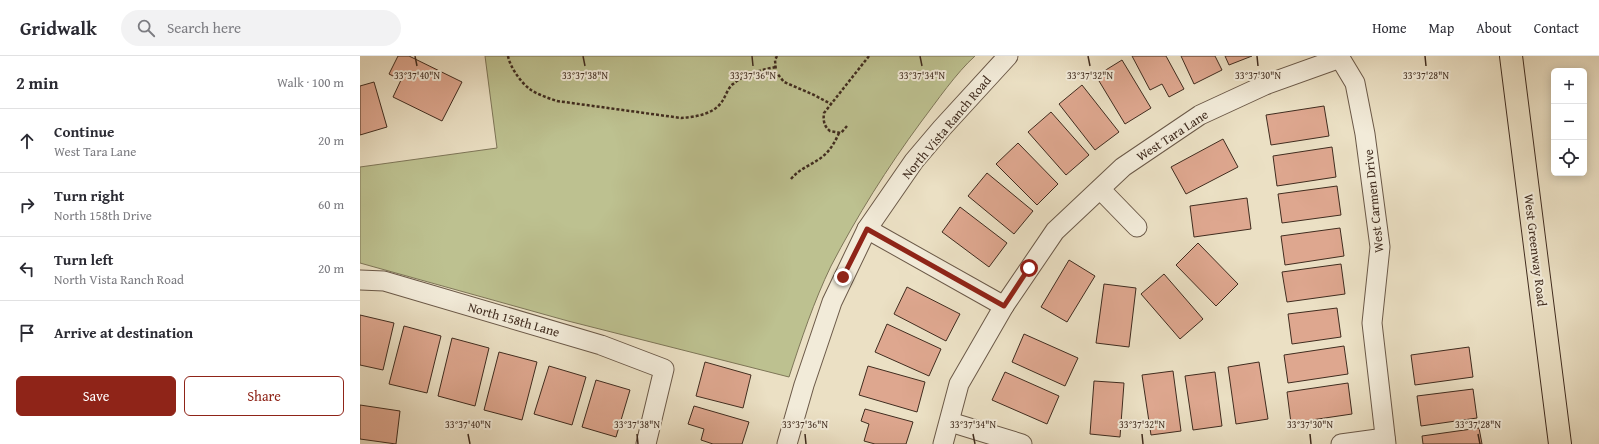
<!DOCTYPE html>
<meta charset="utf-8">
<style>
:root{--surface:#fff;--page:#f2f2f3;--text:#2b2b33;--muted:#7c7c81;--line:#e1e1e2;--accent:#8f2418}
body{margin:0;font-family:"Gentium Book Plus",serif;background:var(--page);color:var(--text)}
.controls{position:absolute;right:12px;top:12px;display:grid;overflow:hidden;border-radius:6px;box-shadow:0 2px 10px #0003}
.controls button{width:36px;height:36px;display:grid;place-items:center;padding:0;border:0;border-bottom:1px solid var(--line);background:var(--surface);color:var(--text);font:20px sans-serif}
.stop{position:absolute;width:12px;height:12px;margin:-9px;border:3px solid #8f2418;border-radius:50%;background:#fff}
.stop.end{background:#8f2418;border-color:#fff;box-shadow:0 1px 4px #0008}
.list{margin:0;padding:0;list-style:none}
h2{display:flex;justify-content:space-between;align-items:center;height:52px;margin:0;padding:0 16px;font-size:17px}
h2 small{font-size:13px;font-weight:400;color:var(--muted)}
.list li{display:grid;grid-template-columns:26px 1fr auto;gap:12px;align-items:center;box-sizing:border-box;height:64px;padding:0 16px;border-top:1px solid var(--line)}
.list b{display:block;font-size:15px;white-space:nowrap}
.list p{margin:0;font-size:13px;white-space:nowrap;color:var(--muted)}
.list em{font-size:13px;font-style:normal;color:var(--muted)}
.actions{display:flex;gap:8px;padding:12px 16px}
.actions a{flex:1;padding:9px 0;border:1px solid var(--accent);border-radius:6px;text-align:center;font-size:14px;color:var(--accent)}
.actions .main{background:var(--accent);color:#fff}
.icon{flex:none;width:22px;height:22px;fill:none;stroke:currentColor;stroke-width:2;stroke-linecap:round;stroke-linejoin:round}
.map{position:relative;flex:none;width:1239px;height:388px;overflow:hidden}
header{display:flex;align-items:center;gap:24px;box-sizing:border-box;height:56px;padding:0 20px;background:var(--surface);border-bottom:1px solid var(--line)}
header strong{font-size:19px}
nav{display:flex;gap:22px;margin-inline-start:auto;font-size:14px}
.search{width:280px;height:36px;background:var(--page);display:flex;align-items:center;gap:10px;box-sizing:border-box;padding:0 14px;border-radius:22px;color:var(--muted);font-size:15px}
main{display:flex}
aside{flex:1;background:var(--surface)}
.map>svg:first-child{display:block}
.green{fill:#bdc190;stroke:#7e7658}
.building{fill:#dea78f;stroke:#402c1f}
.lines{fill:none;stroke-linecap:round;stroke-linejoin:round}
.minor-casing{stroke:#6b5948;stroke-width:21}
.major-casing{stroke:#402c1f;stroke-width:24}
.path{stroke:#402c1f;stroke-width:2.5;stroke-dasharray:3 2;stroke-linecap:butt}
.minor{stroke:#f2ebd9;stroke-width:19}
.major{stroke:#ebe0c4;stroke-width:22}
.route{stroke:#8f2418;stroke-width:5}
.ticks{fill:none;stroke:#402c1f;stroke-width:1.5}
.labels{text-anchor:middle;stroke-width:4;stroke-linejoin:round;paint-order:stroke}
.street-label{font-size:13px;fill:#402c1f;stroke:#f2ebd9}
.ticks-label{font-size:10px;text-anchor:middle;fill:#402c1f;stroke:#f2ebd9;stroke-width:4;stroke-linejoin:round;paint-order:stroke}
</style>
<header>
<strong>Gridwalk</strong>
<div class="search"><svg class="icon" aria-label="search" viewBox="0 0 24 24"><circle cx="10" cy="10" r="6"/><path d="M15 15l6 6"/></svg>Search here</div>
<nav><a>Home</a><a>Map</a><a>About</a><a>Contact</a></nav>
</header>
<main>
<aside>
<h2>2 min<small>Walk · 100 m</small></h2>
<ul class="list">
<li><svg class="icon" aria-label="ahead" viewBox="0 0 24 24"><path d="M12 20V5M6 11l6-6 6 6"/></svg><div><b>Continue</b><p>West Tara Lane</p></div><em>20 m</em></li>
<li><svg class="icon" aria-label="right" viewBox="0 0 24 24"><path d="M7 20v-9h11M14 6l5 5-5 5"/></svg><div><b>Turn right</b><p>North 158th Drive</p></div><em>60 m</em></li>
<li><svg class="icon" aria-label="left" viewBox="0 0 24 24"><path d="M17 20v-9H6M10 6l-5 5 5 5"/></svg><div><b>Turn left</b><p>North Vista Ranch Road</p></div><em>20 m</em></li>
<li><svg class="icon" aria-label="arrive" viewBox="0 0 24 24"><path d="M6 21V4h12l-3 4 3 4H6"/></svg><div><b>Arrive at destination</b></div></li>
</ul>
<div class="actions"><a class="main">Save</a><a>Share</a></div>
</aside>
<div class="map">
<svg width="1239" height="388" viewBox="0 0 1239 388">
<rect width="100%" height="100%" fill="#ebe0c4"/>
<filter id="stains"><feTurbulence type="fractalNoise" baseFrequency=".005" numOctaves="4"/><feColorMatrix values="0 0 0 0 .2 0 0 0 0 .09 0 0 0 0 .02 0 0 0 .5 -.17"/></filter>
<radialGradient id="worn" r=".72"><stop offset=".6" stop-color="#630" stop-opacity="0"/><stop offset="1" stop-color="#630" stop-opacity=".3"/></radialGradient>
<path class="green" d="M125,0H615C596,17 577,45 561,66C527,112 497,160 471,210C454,245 441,284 429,321L208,265L0,207V111L137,92Z"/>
<g class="building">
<path d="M38,0H49L102,26L82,65L33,41L41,24L29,18Z"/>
<path d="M772,0H806L824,33L809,41L802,28L790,34Z"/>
<path d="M821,0H855L862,14L834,28Z"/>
<path d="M865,0H892L869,9Z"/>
<path d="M762,4L791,52L765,68L736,20Z"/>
<path d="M14,26L27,71L0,79V30Z"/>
<path d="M722,29L759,76L735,94L699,48Z"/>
<path d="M964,50L969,80L911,89L906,59Z"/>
<path d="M691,56L729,99L706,119L668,76Z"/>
<path d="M863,83L878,111L826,138L811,111Z"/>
<path d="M658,87L698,128L677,149L636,108Z"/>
<path d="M972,91L976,121L917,130L913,100Z"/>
<path d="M627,117L673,155L654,178L608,140Z"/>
<path d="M977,130L981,159L922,167L918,138Z"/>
<path d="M887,142L891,173L834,181L830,150Z"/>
<path d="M600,151L647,187L629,211L582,176Z"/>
<path d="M980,172L984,200L925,209L921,180Z"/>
<path d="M838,187L878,228L856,250L816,209Z"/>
<path d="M709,204L735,220L707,266L681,251Z"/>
<path d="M981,208L985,238L927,246L922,216Z"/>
<path d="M804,218L843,263L820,283L781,238Z"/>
<path d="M744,228L776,232L769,291L736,287Z"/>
<path d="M547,231L600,258L586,285L534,258Z"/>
<path d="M977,252L981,281L932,288L928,258Z"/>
<path d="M0,259L34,267L23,314L0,309Z"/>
<path d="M527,268L581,293L569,320L515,296Z"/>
<path d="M44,270L81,280L67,337L29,328Z"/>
<path d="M664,278L718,302L705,330L652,306Z"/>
<path d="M92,282L129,292L115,350L78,340Z"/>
<path d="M984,290L988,318L928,327L924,299Z"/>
<path d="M1109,291L1113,321L1055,329L1051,299Z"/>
<path d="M139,296L177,306L162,364L124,354Z"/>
<path d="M345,306L391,319L383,352L336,340Z"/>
<path d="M899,306L908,363L876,368L868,311Z"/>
<path d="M189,310L226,321L212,369L174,358Z"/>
<path d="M508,310L565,326L557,356L499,339Z"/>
<path d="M813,315L821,375L791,379L782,319Z"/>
<path d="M645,316L699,340L687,368L632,344Z"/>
<path d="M855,316L862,370L833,374L825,320Z"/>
<path d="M236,324L270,334L256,381L222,371Z"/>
<path d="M734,325L764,327L760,381L730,378Z"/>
<path d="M988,327L992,358L931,367L927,336Z"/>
<path d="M1113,333L1117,362L1061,370L1057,340Z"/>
<path d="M0,349L40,355L36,388L0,383Z"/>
<path d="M334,350L389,366L382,388H353L341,384L344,373L328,368Z"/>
<path d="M505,353L553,366L546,388H515L504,385L509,368L501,365Z"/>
<path d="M1119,372L1122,388H1063L1062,380Z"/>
</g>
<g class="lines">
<g class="minor-casing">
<g id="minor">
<path d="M740,133L777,171"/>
<path d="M507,173L644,250"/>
<path d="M0,224L24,225L241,289L304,313L286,388"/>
<path d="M590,366L662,388"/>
<path d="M427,388L444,329L472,246L507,173L554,105L582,72L648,0"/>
<path d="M583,388L599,328L644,250L695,175L763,111L840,59L905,29L980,2L995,27L1005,78L1020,191L1012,267L1026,388"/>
<path d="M981,388L1025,382"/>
</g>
</g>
<g class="major-casing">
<path id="major" d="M1151,0L1200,388"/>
</g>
<g class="path">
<path d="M148,0C150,11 161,27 171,34C179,39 188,42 197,45L321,62C336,61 355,58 363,44C366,39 368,32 373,28C385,18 400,14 416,11"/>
<path d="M417,0L415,4L416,16L424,26L454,39L471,48"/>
<path d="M487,70L481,77L470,75C464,70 463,65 464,57L509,0"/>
<path d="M431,123C440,112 452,109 462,101C470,95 475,86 479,77"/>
</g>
<use href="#minor" class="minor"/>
<use href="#major" class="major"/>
</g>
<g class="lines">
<path class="route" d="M483,221L507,173L644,250L669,212"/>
</g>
<path class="ticks" d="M55,0L57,10M223,0L225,10M392,0L393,10M560,0L562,10M728,0L730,10M897,0L898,10M1065,0L1066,10M108,378L110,388M277,378L278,388M445,378L446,388M613,378L615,388M782,378L783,388M950,378L951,388M1118,378L1120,388"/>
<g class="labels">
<g class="street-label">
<text transform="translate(586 71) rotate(-50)" y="5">North Vista Ranch Road</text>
<text transform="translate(812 79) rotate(-33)" y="5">West Tara Lane</text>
<text transform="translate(1013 145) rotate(-96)" y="5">West Carmen Drive</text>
<text transform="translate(1176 194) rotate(83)" y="5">West Greenway Road</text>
<text transform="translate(154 263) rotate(16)" y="5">North 158th Lane</text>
</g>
</g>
<g class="ticks-label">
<text x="57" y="23">33°37'40"N</text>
<text x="225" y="23">33°37'38"N</text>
<text x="393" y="23">33°37'36"N</text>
<text x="562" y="23">33°37'34"N</text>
<text x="730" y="23">33°37'32"N</text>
<text x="898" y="23">33°37'30"N</text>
<text x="1066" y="23">33°37'28"N</text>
<text x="108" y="372">33°37'40"N</text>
<text x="277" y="372">33°37'38"N</text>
<text x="445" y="372">33°37'36"N</text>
<text x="613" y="372">33°37'34"N</text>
<text x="782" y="372">33°37'32"N</text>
<text x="950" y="372">33°37'30"N</text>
<text x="1118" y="372">33°37'28"N</text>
</g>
<rect width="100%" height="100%" filter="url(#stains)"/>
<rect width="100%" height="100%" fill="url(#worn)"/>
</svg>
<div class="controls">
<button>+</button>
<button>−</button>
<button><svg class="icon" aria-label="locate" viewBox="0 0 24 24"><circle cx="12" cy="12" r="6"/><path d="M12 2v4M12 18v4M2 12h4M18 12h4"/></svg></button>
</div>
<div class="stop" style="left:669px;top:212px"></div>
<div class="stop end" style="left:483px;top:221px"></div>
</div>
</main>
